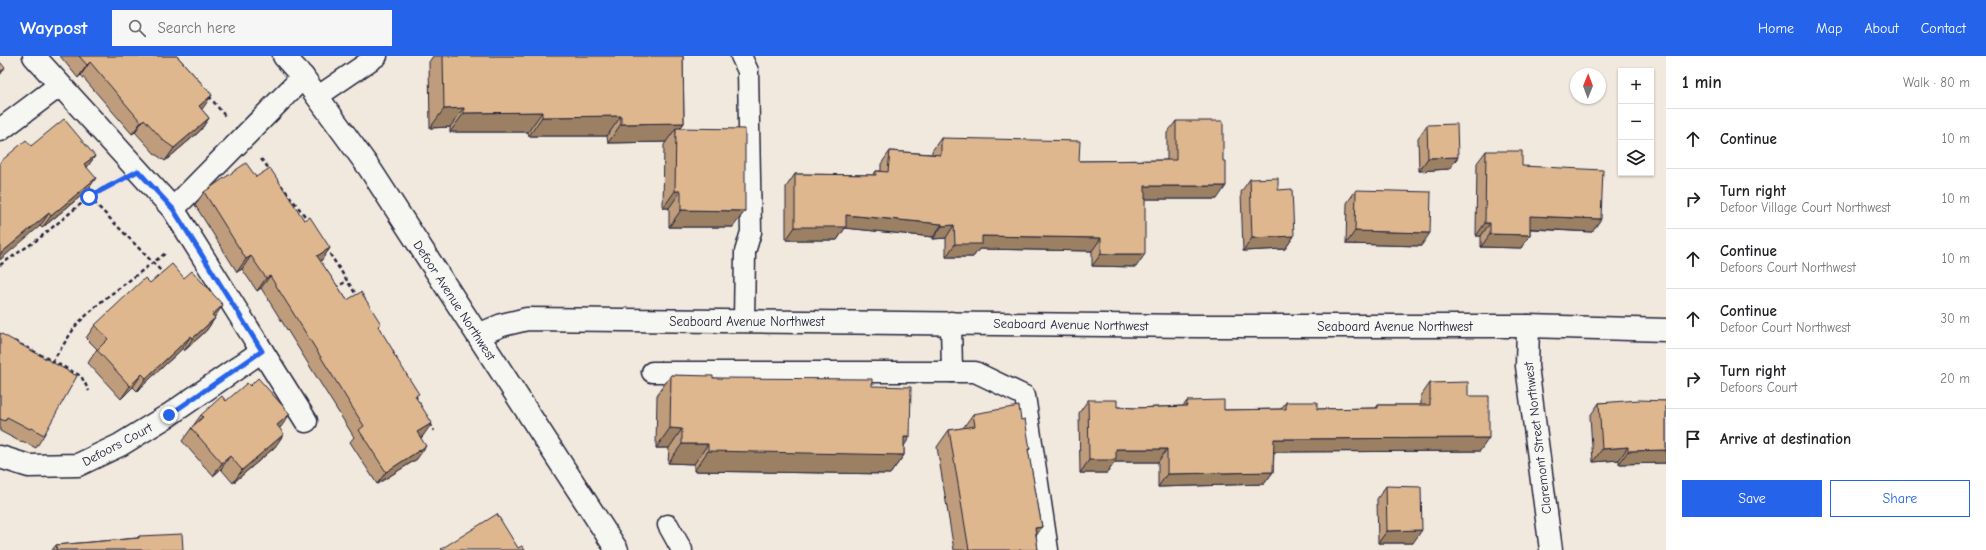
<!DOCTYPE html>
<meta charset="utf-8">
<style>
:root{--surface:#fff;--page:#f6f6f6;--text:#202124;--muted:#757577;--line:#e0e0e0;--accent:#2563eb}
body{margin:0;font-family:"Comic Neue",sans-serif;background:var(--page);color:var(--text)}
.controls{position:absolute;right:12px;top:12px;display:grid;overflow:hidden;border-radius:0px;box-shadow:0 1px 3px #0004}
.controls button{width:36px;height:36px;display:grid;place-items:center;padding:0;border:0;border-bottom:1px solid var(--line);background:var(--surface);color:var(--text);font:20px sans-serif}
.compass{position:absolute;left:1570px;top:12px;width:36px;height:36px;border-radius:50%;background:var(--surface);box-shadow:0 1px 3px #0004;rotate:1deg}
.stop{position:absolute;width:12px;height:12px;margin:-9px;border:3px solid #2563eb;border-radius:50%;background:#fff}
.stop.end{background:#2563eb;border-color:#fff;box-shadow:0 1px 4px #0008}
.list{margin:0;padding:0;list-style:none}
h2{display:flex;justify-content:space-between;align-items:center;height:52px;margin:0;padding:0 16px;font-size:17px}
h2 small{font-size:13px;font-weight:400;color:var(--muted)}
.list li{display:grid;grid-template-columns:26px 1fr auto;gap:12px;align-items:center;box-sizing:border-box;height:60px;padding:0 16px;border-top:1px solid var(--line)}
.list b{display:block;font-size:15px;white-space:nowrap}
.list p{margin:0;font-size:13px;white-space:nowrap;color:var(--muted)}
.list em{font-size:13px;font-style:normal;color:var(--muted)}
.actions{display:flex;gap:8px;padding:12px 16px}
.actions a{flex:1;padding:9px 0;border:1px solid var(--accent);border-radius:0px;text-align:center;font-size:14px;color:var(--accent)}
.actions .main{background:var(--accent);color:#fff}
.icon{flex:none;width:22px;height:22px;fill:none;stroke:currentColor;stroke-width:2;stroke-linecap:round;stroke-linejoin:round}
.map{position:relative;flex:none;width:1666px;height:494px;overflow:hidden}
header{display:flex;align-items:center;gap:24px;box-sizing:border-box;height:56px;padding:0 20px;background:var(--accent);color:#fff}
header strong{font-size:19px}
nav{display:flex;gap:22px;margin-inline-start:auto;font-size:14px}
.search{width:280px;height:36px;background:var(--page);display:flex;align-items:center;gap:10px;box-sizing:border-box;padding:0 14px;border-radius:0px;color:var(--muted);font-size:15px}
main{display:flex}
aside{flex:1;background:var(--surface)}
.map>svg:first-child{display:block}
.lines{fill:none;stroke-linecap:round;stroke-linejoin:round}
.service-casing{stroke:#22223b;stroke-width:23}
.minor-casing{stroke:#22223b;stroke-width:25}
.tertiary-casing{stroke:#22223b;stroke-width:25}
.path{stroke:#22223b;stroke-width:2.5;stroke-dasharray:4 3;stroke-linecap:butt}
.service{stroke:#f6f6f2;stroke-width:20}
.minor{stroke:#f6f6f2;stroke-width:22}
.tertiary{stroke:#f6f6f2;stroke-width:22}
.wall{fill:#bf9d7b;stroke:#22223b}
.shaded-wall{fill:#9b8064;stroke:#22223b}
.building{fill:#deb78f;stroke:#22223b}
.route{stroke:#2563eb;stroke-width:5}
.labels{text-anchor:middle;stroke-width:4;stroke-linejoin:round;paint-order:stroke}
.street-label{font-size:13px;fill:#22223b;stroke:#f6f6f2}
</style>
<header>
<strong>Waypost</strong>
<div class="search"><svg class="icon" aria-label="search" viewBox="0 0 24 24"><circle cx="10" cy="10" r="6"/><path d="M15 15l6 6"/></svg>Search here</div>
<nav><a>Home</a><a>Map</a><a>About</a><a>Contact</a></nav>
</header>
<main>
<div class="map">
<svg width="1666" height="494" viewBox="0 0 1666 494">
<rect width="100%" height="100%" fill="#f1e9de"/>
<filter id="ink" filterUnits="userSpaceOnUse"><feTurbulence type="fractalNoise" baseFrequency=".025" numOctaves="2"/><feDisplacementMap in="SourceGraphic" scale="8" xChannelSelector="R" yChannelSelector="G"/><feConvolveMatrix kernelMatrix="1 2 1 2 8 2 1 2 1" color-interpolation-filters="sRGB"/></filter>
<g filter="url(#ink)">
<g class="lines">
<g class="service-casing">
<g id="service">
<path d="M741,0L748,15L751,176L745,196L744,265"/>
<path d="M317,41L377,0"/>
<path d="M951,266L952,316"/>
<path d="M652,316H975L1025,340L1048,494"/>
<path d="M668,469L682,494"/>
</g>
</g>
<g class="minor-casing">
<g id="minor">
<path d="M34,0L173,153L306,365"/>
<path d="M0,74L60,29"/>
<path d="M173,153L303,21"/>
<path d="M1528,270L1527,310L1551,494"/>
<path d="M478,279L502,269L527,263L1196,270H1528L1666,274"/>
<path d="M0,401L29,410L78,409L120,389L169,359L262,295"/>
</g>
</g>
<g class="tertiary-casing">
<path id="tertiary" d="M284,0L303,21L370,113L617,494"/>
</g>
<g class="path">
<path d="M209,40L225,60"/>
<path d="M261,103L271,115"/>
<path d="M281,129L308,164"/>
<path d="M88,130L94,138"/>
<path d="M89,141L164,218"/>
<path d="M326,192L357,240"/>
<path d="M0,209L37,184L93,138L113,128"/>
<path d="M335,232L347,225"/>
<path d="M14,285L81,320L89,335"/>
<path d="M392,295L397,304"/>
<path d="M52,306L77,268L102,245L167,196"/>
<path d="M415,339L421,351"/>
<path d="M430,367L434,375"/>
</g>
<use href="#service" class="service"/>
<use href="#minor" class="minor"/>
<use href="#tertiary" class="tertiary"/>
</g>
<g class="wall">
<path d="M60,0H177L212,39L201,53L209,62L200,75L165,105L155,98L135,76L132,78L81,19L78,22Z"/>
<path d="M433,0H683L684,67L680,72L733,171H669V152H663L664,89L666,86L608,87L607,80H529L528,76H450V71L430,72L429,6Z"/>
<path d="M1176,65L1217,143H1145L1136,211L1092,210V195L979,193L973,201H946V182L933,183V181L845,172L837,184H786V131L795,118L873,119L876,115H881V108L890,95L932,98V95L941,82L1079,105L1167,104V77Z"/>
<path d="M1427,69L1458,101L1449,113L1419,115L1418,82Z"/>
<path d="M31,90L95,100L87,111V135L42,172L40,170Z"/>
<path d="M1486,95L1522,110L1592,176L1530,173V179L1521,192L1481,191V180H1476L1477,107Z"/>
<path d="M256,121L304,164L330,192L320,205L347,244L379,271L416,342L423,380L421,382L417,403L377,428L350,386L354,381L261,232L257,235L242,213L237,216L195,149L204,136Z"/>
<path d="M1250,123L1278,134L1294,180L1285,193L1243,195L1241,136Z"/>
<path d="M1356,134L1421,190L1346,188L1347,147Z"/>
<path d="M150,227L215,262L206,275L184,295L182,293L137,335L133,331L121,343L88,307L97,293L86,282L95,269Z"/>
<path d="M0,277L44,379L36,392L22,385L21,386L0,375Z"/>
<path d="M671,319L713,322L872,330L904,390V399L890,418L694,415V408L668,407L669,392H656L657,339Z"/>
<path d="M1430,327L1468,340L1480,395L1274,396L1273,416L1264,428L1158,431V406H1115L1107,417H1080L1079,357L1088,344L1117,351L1135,352L1183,350L1187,345L1224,354L1281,353L1286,346L1317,353L1376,352L1378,349H1421V340Z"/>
<path d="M226,345L281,371L279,372L275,391L233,427L221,413L213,420L182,385L201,359Z"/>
<path d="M1666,345V407L1619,408V404L1593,406L1590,360L1599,347Z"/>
<path d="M973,358L1021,364L1030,393L1028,395L1042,471L1036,480L1038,494H954L937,391L949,374L963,372Z"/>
<path d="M1386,430L1413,487H1378L1377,443Z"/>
<path d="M139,480L183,494H52L56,489L137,482Z"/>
</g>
<g class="shaded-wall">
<path d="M90,6L81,19L78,22L87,9Z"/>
<path d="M5,12L0,19V16Z"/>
<path d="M212,39L203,52L190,63L199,50Z"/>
<path d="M464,52L450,71L430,72L444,53Z"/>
<path d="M542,56L528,76H450L464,57Z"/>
<path d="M621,60L607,80H529L542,61Z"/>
<path d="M209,62L200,75L165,105L174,92Z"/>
<path d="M144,63L135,76L132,78L141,66Z"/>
<path d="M684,67L676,78V72L666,86L608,87L621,68Z"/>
<path d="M95,100L86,113L84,108Z"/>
<path d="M1458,101L1449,113L1419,115L1428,102Z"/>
<path d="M96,122L87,135L42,172L51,160Z"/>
<path d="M1145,130H1226L1217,143H1137Z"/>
<path d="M675,135H681L669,152H663Z"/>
<path d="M681,154L745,155L733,171H669Z"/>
<path d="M49,157L40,170L0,204V198Z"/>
<path d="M846,159L942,168L933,181L845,172L837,184H786L795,171Z"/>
<path d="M1530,160L1601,163L1592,176L1521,172Z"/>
<path d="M1485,167H1490L1481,180H1476Z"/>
<path d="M954,169L946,182L933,183L942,170Z"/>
<path d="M1355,175L1430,177L1421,190L1346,188Z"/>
<path d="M1490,178L1530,179L1521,192L1481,191Z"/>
<path d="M982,180L1101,182L1092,195L979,193L973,201H946L955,188Z"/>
<path d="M1294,180L1285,193L1243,195L1252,182Z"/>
<path d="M330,192L321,205L308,213L317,200Z"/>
<path d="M1101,198H1145L1136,211L1092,210Z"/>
<path d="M251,200L242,213L237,216L246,203Z"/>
<path d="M270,220L261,232L257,235L266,222Z"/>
<path d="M223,249L214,262L212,259Z"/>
<path d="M215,262L206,275L184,295L193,282Z"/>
<path d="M191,280L182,293L137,335L146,322Z"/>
<path d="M142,318L133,331L121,343L130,330Z"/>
<path d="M290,358L281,371L268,382L277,369Z"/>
<path d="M432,367L423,380L408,389L417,376Z"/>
<path d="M670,372L682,373L669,392H656Z"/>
<path d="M284,378L275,391L233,427L242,414Z"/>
<path d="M904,381H910L898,399H904L890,418L694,415L708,395Z"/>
<path d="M1489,382L1480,395L1265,396L1274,383Z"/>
<path d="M682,388H708L694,408L668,407Z"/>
<path d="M426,390L417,403L377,428L386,416Z"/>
<path d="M1628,391L1619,404L1593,406L1602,393Z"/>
<path d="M1116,393H1167L1158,406H1115L1107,417H1080L1089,404Z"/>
<path d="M1666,394V407L1619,408L1628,395Z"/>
<path d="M230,400L221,413L213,420L222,407Z"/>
<path d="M1273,416L1264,428L1158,431L1167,418Z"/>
<path d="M1042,471L1030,488L1035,472Z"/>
<path d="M1422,474L1413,487H1378L1387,475Z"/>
</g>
<g class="building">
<path d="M79,0H177L212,39L199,50L209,62L174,92L164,85L144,63L141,66L90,6L87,9Z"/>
<path d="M443,0H683L684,67L621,68V60L542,61V56L464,57V52L444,53Z"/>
<path d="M0,6L5,12L0,16Z"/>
<path d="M64,63L95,100L84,108L96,122L51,160L49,157L0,198V106L26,84L31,90Z"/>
<path d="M1176,65H1223V105H1226V130H1145V198H1101V182L982,180V188H955L954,169L942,170V168L846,159V171H795V118L876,119V115L888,116L890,95L941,99V82L1080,85L1079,105L1176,104Z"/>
<path d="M1457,68L1458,101L1428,102L1427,69Z"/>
<path d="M676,72L745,73V155L681,154V135H675Z"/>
<path d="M1486,95H1522V110L1603,114L1601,163L1530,160V179L1490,178V167H1485Z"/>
<path d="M246,107L256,121L270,112L304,164L310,161L330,192L317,200L347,244L361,236L381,268L378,270L394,296L393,297L419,338L415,340L432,367L417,376L426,390L386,416L359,374L364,370L270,220L266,222L251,200L246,203L204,136Z"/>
<path d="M1278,122V134L1292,133L1294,180L1252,182L1250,123Z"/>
<path d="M1356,134L1431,136L1430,177L1355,175Z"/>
<path d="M172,208L184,222L192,215L223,249L212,259L215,262L193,282L191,280L146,322L142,318L130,330L97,294L108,283L95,269L145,222L150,227Z"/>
<path d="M0,277L77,320L44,379L31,372L30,373L7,361L5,365L0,363Z"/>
<path d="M671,319L713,320V322L872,323V330L911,331L910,381H904V399L708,395V388H682V373L670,372Z"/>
<path d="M258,322L290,358L277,369L284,378L242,414L230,400L222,407L191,372L203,361L201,359L222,340L226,345L247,327L250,330Z"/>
<path d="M1468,326V340H1489V382L1274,383L1273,416L1167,418V393H1116V404H1089L1088,344H1117V351L1135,352L1187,350V345L1224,344V354L1286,353V346H1317V353L1378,352V349H1430V327Z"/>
<path d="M1639,344L1666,345V394L1628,395V391L1602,393L1599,347Z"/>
<path d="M1019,350L1021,364L1025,363L1030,393H1028L1042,471L1035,472L1038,494H969L949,374L975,370L973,358Z"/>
<path d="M1386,430L1421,431L1422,474L1387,475Z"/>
<path d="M497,458L518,492L522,490L525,494H442L441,493Z"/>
<path d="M182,478L183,494H57L56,489L139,482V480Z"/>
</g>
</g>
<g class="lines" filter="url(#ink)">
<path class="route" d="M89,141L138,115L173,153L262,295L169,359"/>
</g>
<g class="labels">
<g class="street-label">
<text transform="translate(455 244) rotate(57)" y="5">Defoor Avenue Northwest</text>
<text x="747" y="270">Seaboard Avenue Northwest</text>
<text transform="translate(1071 268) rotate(1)" y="5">Seaboard Avenue Northwest</text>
<text x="1395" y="275">Seaboard Avenue Northwest</text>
<text transform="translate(1537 382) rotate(-97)" y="5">Claremont Street Northwest</text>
<text transform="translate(117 388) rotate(-28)" y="5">Defoors Court</text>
</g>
</g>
</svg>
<div class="controls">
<button>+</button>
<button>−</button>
<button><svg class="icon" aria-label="layers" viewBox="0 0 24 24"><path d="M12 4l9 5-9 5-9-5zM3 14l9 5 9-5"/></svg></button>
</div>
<svg class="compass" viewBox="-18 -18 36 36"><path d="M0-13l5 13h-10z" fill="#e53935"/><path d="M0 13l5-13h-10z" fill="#757577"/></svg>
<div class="stop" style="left:89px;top:141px"></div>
<div class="stop end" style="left:169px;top:359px"></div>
</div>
<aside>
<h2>1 min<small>Walk · 80 m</small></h2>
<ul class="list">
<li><svg class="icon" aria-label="ahead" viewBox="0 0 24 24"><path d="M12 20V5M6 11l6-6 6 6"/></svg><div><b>Continue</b></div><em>10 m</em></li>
<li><svg class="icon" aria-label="right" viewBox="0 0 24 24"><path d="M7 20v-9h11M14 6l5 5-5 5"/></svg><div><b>Turn right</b><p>Defoor Village Court Northwest</p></div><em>10 m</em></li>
<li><svg class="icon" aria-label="ahead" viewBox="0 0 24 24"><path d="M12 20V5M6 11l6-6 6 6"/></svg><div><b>Continue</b><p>Defoors Court Northwest</p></div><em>10 m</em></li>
<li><svg class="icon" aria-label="ahead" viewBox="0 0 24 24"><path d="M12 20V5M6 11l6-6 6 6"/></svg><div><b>Continue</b><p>Defoor Court Northwest</p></div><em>30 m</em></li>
<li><svg class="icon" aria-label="right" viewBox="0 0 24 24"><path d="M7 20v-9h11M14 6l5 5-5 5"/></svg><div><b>Turn right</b><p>Defoors Court</p></div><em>20 m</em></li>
<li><svg class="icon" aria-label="arrive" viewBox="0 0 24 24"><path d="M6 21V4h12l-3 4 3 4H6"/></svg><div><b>Arrive at destination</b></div></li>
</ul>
<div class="actions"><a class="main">Save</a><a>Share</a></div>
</aside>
</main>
